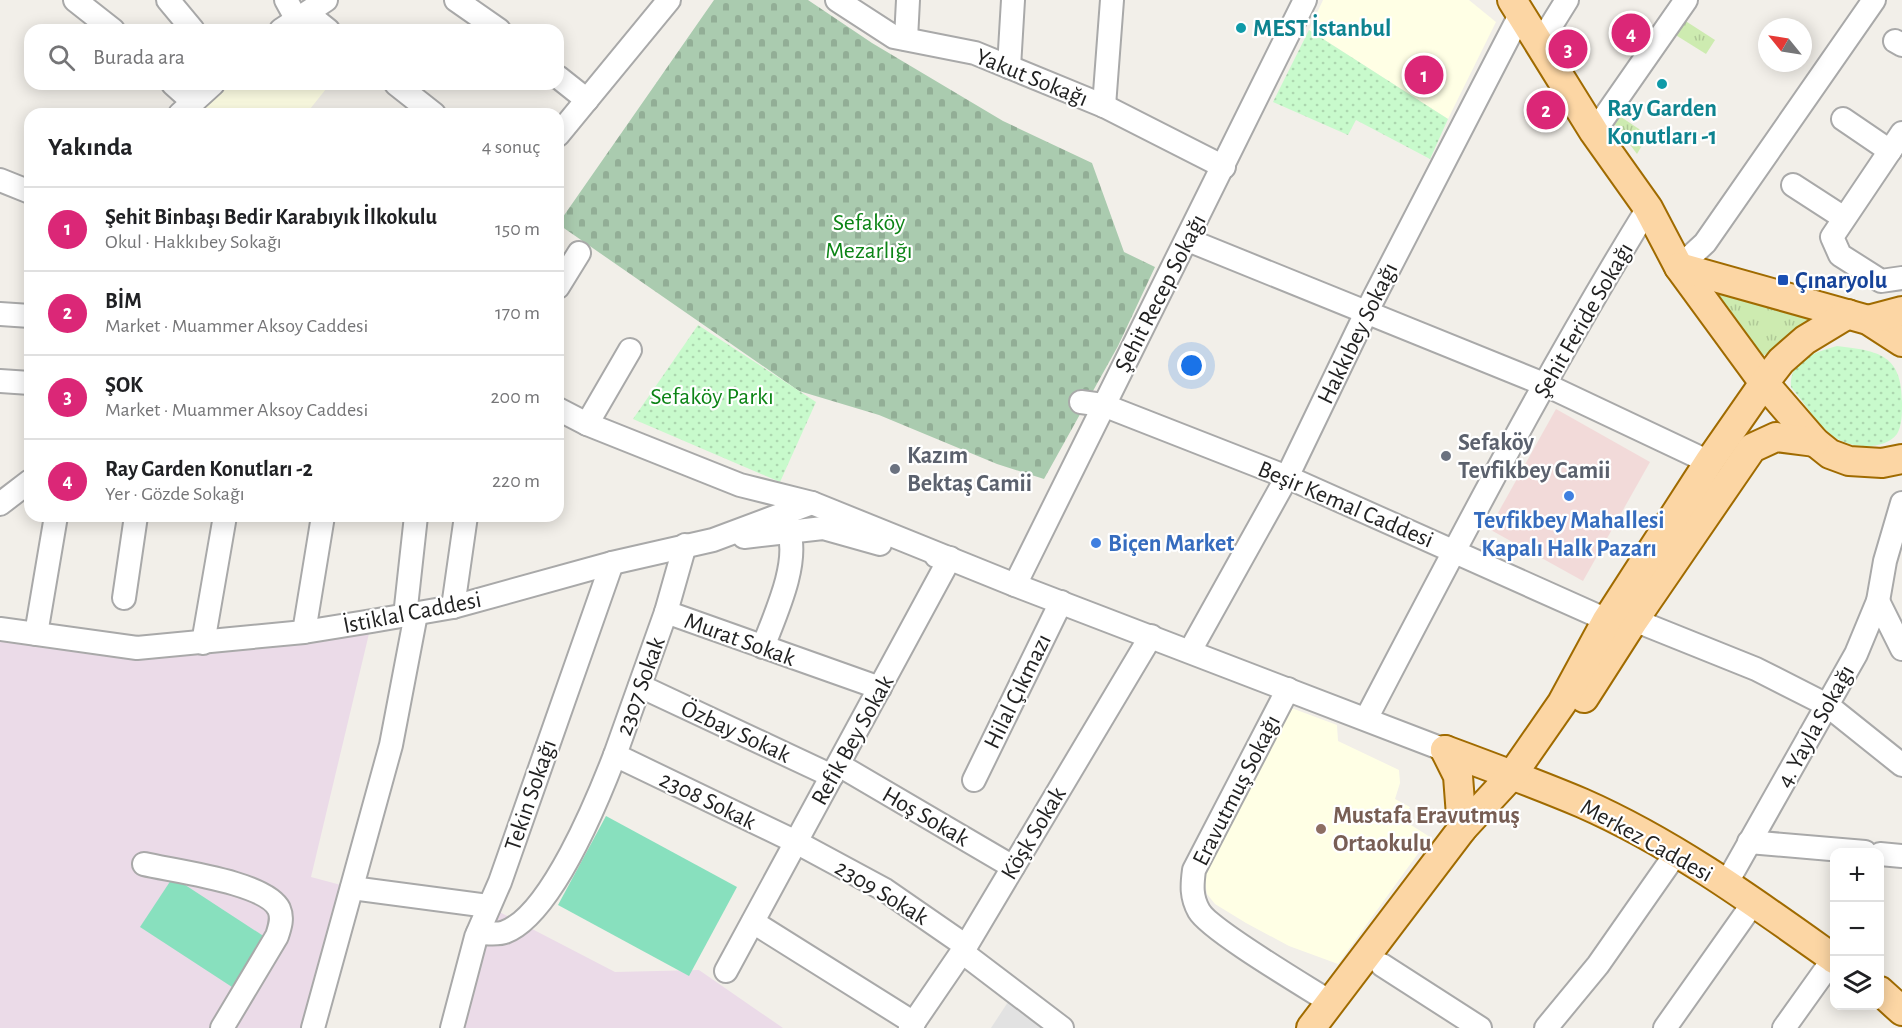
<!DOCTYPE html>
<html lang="tr">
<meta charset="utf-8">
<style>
:root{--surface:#fff;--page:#f2f2f2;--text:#202124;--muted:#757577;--line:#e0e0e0;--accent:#db2777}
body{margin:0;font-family:"Alegreya Sans",sans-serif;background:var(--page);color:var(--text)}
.controls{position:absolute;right:18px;bottom:18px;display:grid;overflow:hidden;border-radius:12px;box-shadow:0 3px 15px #0003}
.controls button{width:54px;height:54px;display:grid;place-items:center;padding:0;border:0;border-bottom:2px solid var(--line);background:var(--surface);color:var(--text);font:30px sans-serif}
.compass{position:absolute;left:1758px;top:18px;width:54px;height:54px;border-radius:50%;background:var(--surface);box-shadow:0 3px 15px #0003;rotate:300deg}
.you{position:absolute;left:1192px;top:366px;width:21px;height:21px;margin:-15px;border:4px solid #fff;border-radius:50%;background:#1a73e8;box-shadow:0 0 0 9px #1a73e833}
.badge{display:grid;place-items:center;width:39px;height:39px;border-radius:50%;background:var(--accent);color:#fff;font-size:20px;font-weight:700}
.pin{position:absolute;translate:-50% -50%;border:3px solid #fff;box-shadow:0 2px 6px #0006}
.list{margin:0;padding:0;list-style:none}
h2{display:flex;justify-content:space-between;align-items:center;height:78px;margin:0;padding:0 24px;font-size:26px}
h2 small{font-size:20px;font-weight:400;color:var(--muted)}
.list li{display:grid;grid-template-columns:39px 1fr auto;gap:18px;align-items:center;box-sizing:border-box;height:84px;padding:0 24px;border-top:2px solid var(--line)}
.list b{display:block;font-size:22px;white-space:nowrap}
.list p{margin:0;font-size:20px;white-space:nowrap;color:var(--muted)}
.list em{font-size:20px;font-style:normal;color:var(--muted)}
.icon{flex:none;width:33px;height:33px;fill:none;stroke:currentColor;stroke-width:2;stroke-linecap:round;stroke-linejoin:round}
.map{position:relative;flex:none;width:1902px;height:1028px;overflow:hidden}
.search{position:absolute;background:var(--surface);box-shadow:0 3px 15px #0003;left:24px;top:24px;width:540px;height:66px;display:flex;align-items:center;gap:15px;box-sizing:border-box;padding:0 21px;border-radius:18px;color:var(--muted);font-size:22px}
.panel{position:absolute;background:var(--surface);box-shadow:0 3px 15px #0003;left:24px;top:108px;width:540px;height:414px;border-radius:18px}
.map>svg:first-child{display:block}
.commercial{fill:#f2dad9}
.industrial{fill:#ebdbe8}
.education{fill:#ffffe5}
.grass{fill:url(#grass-tufts)}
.cemetery{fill:url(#cemetery-stones)}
.park{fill:url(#park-dots)}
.pitch{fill:#88e0be}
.parking{fill:#e2e2e2}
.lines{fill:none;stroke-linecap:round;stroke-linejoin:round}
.minor-casing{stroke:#a9a9a9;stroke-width:26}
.major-casing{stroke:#a06b00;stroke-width:32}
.minor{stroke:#fff;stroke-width:22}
.major{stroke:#fcd6a4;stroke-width:28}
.culture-dot{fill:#0f9aa8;stroke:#fff;stroke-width:2}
.transit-dot{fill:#1a4fb4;stroke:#fff;stroke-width:2}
.worship-dot{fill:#6b7280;stroke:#fff;stroke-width:2}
.shop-dot{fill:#3f7fe0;stroke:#fff;stroke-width:2}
.education-dot{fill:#8d6e63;stroke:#fff;stroke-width:2}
.labels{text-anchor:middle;stroke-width:4.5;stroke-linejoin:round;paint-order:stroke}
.culture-label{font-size:24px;font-weight:bold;fill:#0d838f;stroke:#fff;text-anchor:start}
.street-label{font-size:24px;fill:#222;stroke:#fff}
.park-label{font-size:24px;fill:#0c8416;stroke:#fff}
.transit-label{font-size:24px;font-weight:bold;fill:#164399;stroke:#fff;text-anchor:start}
.worship-label{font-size:24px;font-weight:bold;fill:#5b616d;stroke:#fff;text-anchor:start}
.shop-label{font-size:24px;font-weight:bold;fill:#366cbe;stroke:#fff}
.education-label{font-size:24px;font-weight:bold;fill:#785e54;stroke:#fff;text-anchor:start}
</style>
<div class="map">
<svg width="1902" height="1028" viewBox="0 0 1902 1028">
<defs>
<pattern id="grass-tufts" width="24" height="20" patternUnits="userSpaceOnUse" patternTransform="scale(1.5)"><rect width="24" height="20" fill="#cdebb0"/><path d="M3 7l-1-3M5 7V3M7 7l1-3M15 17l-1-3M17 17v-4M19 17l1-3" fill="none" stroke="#b0c997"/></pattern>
<pattern id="cemetery-stones" width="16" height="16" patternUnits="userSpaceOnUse" patternTransform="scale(1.5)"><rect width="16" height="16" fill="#aacbaf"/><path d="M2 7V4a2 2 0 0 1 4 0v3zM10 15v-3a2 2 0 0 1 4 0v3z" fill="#92ae96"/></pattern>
<pattern id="park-dots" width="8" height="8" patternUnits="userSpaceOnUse" patternTransform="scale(1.5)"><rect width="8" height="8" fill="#c8facc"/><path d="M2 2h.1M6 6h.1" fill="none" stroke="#acd6af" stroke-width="1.8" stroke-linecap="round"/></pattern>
</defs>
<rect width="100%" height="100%" fill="#f2efe9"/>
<path class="commercial" d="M1556,409L1650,462L1583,581L1489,529Z"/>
<g class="industrial">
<path d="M372,621L311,877L352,888L313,1028H0V629L137,648Z"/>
<path d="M488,906L615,972L699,970L783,1028H453Z"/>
</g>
<g class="education">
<path d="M1323,0H1469L1496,22L1448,119L1309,30Z"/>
<path d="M221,84H330L306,114H187Z"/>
<path d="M1286,706L1337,725L1338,741L1399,770L1400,783L1395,799L1410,807L1403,820L1430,837L1338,964L1289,946L1246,923L1215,904L1207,894L1203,870Z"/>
</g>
<g class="grass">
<path d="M1684,20L1715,40L1706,54L1674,34Z"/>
<path d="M1618,115L1648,135L1637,154L1613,122Z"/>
<path d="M1709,291L1823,316L1760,358Z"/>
</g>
<path class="cemetery" d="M714,0H808L872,43L1003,121L1092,163L1124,252L1155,267L1118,346L1044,479L997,464L879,415L799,391L558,224Z"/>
<g class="park">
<path d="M1309,30L1448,119L1430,159L1356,120L1348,135L1273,102Z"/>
<path d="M698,325L816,402L780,482L633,419Z"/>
<path d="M1837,346C1880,351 1902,355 1902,403C1902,413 1902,426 1897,434C1884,451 1850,449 1833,436C1817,424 1804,402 1791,387C1789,359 1814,353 1837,346Z"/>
</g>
<g class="pitch">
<path d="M606,816L737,887L689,976L558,905Z"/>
<path d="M173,877L265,937L232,987L140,927Z"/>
</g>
<path class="parking" d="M1008,1002L1044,1028H991Z"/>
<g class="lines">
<g class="minor-casing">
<g id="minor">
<path d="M75,0L113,30"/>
<path d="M168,0L193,30"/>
<path d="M286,0L297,20"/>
<path d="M456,0L499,30"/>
<path d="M837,0L894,37L975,53L1104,106L1224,167"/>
<path d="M308,14L328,30"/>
<path d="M281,30L326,0"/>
<path d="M906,39L908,0"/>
<path d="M1895,41L1902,45"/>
<path d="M1539,45L1567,0"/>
<path d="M1009,67L1013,0"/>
<path d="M558,77L587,100"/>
<path d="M173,84L192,101"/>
<path d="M396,84L434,114"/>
<path d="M1104,106L1112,0"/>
<path d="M180,114L213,84"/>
<path d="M1843,119L1890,151"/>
<path d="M1594,132L1686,0"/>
<path d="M1902,133L1832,237L1840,255L1881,281L1902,278"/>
<path d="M558,135L669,0"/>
<path d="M0,180L30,192"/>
<path d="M1793,185L1844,218"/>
<path d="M1188,240L1546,385L1709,462"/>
<path d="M1679,267L1705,243L1874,0"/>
<path d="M558,287L579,253"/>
<path d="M0,314L30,316"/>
<path d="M0,381L30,383"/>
<path d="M1081,402L1103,405L1287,477L1607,620"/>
<path d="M558,409L587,424L740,485L812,503L1015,585L1445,750"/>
<path d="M587,424L630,350"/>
<path d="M0,504L30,481"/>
<path d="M744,537L823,528L880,544"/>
<path d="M685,545L666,612L880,688"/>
<path d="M1015,585L1305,0"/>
<path d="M124,598L136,516"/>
<path d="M1878,601L1902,649"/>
<path d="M453,607L466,516"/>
<path d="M666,612L615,755L796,842L885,890L966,946"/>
<path d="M405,616L416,516"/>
<path d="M1634,620L1756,669L1827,705L1902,765"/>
<path d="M0,629L137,648L304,632L372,621L453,607L612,563L713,540L812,503"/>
<path d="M304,632L323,516"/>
<path d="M36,634L56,516"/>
<path d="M203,643L225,516"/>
<path d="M763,647C775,615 799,565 789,532"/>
<path d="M1190,651L1287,477L1367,311L1521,13"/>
<path d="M640,686L832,776"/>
<path d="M1288,689L1194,870C1192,885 1191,897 1199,911C1210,930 1305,986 1330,1002"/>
<path d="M1366,719C1456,547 1546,373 1648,208"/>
<path d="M839,765L1013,867"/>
<path d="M974,780L1061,602"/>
<path d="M1749,842L1865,852"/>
<path d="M1880,854L1902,856"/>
<path d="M144,864C173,871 266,882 279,909C283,918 280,927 277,936L222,1028"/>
<path d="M1726,884L1856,654L1878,601L1885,561L1902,503"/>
<path d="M352,888L488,906"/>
<path d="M753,922L914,1023"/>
<path d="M478,933C486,933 498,935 505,932C551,915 598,799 615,755"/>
<path d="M962,952L1062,1028"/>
<path d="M1382,965L1480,1028"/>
<path d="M726,971L950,558L936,556"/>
<path d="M313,1028L391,745L416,614"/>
<path d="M452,1028L476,937L500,882L612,563"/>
<path d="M910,1028L966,946L1151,636"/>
<path d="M1546,1028L1598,965L1677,852"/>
<path d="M1665,1028L1754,902"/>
<path d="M1784,1028L1834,958"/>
</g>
</g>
<g class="major-casing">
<g id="major">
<path d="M1512,0L1594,132L1648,208L1679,267L1764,383L1815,442L1830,454L1849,461L1882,463L1902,459"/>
<path d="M1679,267L1868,320L1902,342"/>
<path d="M1868,320L1902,311"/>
<path d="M1584,698L1634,620L1752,448L1776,437L1815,442"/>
<path d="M1445,750C1491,767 1537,784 1582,803C1673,843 1754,902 1834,959"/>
<path d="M1445,750L1458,776L1462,829"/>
<path d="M1880,991L1902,1011"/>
<path d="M1311,1028L1462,829L1512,775L1562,703L1607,620L1709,462L1764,383L1781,361L1805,340L1848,314"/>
</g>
</g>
<use href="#minor" class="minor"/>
<use href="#major" class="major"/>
</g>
<g class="culture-dot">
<circle cx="1241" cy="28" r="6"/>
<circle cx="1662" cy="84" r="6"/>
</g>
<rect class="transit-dot" x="1777" y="274" width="12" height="12" rx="3"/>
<g class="worship-dot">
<circle cx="1446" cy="456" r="6"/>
<circle cx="895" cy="469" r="6"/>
</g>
<g class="shop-dot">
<circle cx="1569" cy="496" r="6"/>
<circle cx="1096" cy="543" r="6"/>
</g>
<circle class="education-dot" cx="1321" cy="829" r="6"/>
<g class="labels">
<g class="culture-label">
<text x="1253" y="36">MEST İstanbul</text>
<text x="1662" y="116" text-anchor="middle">Ray Garden<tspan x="1662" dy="28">Konutları -1</tspan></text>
</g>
<g class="street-label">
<text transform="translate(1032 77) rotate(22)" y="8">Yakut Sokağı</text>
<text transform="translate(1160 293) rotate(-63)" y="8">Şehit Recep Sokağı</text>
<text transform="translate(1583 320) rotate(-60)" y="8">Şehit Feride Sokağı</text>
<text transform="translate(1357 333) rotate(-64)" y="8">Hakkıbey Sokağı</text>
<text transform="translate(1346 504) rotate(23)" y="8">Beşir Kemal Caddesi</text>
<text transform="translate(412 612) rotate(-11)" y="8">İstiklal Caddesi</text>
<text transform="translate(740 639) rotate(20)" y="8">Murat Sokak</text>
<text transform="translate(640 686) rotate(-70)" y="8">2307 Sokak</text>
<text transform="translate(1017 691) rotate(-64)" y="8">Hilal Çıkmazı</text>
<text transform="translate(1815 726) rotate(-61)" y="8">4. Yayla Sokağı</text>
<text transform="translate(736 731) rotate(25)" y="8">Özbay Sokak</text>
<text transform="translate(852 740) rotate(-61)" y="8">Refik Bey Sokak</text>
<text transform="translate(1236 790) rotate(-63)" y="8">Eravutmuş Sokağı</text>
<text transform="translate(530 795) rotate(-71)" y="8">Tekin Sokağı</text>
<text transform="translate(708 800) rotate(26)" y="8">2308 Sokak</text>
<text transform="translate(926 816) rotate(30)" y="8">Hoş Sokak</text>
<text transform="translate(1033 833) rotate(-59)" y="8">Köşk Sokak</text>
<text transform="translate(1647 840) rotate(29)" y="8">Merkez Caddesi</text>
<text transform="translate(882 892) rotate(31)" y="8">2309 Sokak</text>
</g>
<g class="park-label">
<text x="869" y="230">Sefaköy<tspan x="869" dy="28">Mezarlığı</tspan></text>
<text x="712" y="404">Sefaköy Parkı</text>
</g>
<g class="transit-label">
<text x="1795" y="288">Çınaryolu</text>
</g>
<g class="worship-label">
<text x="1458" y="450">Sefaköy<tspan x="1458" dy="28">Tevfikbey Camii</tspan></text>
<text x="907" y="463">Kazım<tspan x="907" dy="28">Bektaş Camii</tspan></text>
</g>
<g class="shop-label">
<text x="1569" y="528">Tevfikbey Mahallesi<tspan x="1569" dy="28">Kapalı Halk Pazarı</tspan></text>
<text x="1108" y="551" text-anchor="start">Biçen Market</text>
</g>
<g class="education-label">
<text x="1333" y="823">Mustafa Eravutmuş<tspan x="1333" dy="28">Ortaokulu</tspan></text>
</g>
</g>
</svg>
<div class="controls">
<button>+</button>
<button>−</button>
<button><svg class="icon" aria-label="layers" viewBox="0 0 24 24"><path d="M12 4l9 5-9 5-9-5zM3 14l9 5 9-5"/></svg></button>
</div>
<svg class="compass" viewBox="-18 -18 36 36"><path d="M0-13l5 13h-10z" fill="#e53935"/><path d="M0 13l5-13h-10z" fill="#757577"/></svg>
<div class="you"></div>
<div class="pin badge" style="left:1424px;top:75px">1</div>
<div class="pin badge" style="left:1546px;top:110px">2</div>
<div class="pin badge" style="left:1568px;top:49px">3</div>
<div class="pin badge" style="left:1631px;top:33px">4</div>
<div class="search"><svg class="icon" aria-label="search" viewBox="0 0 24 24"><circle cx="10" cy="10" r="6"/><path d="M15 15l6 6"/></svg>Burada ara</div>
<section class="panel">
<h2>Yakında<small>4 sonuç</small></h2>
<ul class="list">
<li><span class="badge">1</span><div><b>Şehit Binbaşı Bedir Karabıyık İlkokulu</b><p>Okul · Hakkıbey Sokağı</p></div><em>150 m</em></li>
<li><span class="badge">2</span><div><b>BİM</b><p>Market · Muammer Aksoy Caddesi</p></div><em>170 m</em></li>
<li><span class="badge">3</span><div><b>ŞOK</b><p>Market · Muammer Aksoy Caddesi</p></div><em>200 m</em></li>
<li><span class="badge">4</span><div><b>Ray Garden Konutları -2</b><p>Yer · Gözde Sokağı</p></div><em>220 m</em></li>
</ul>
</section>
</div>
